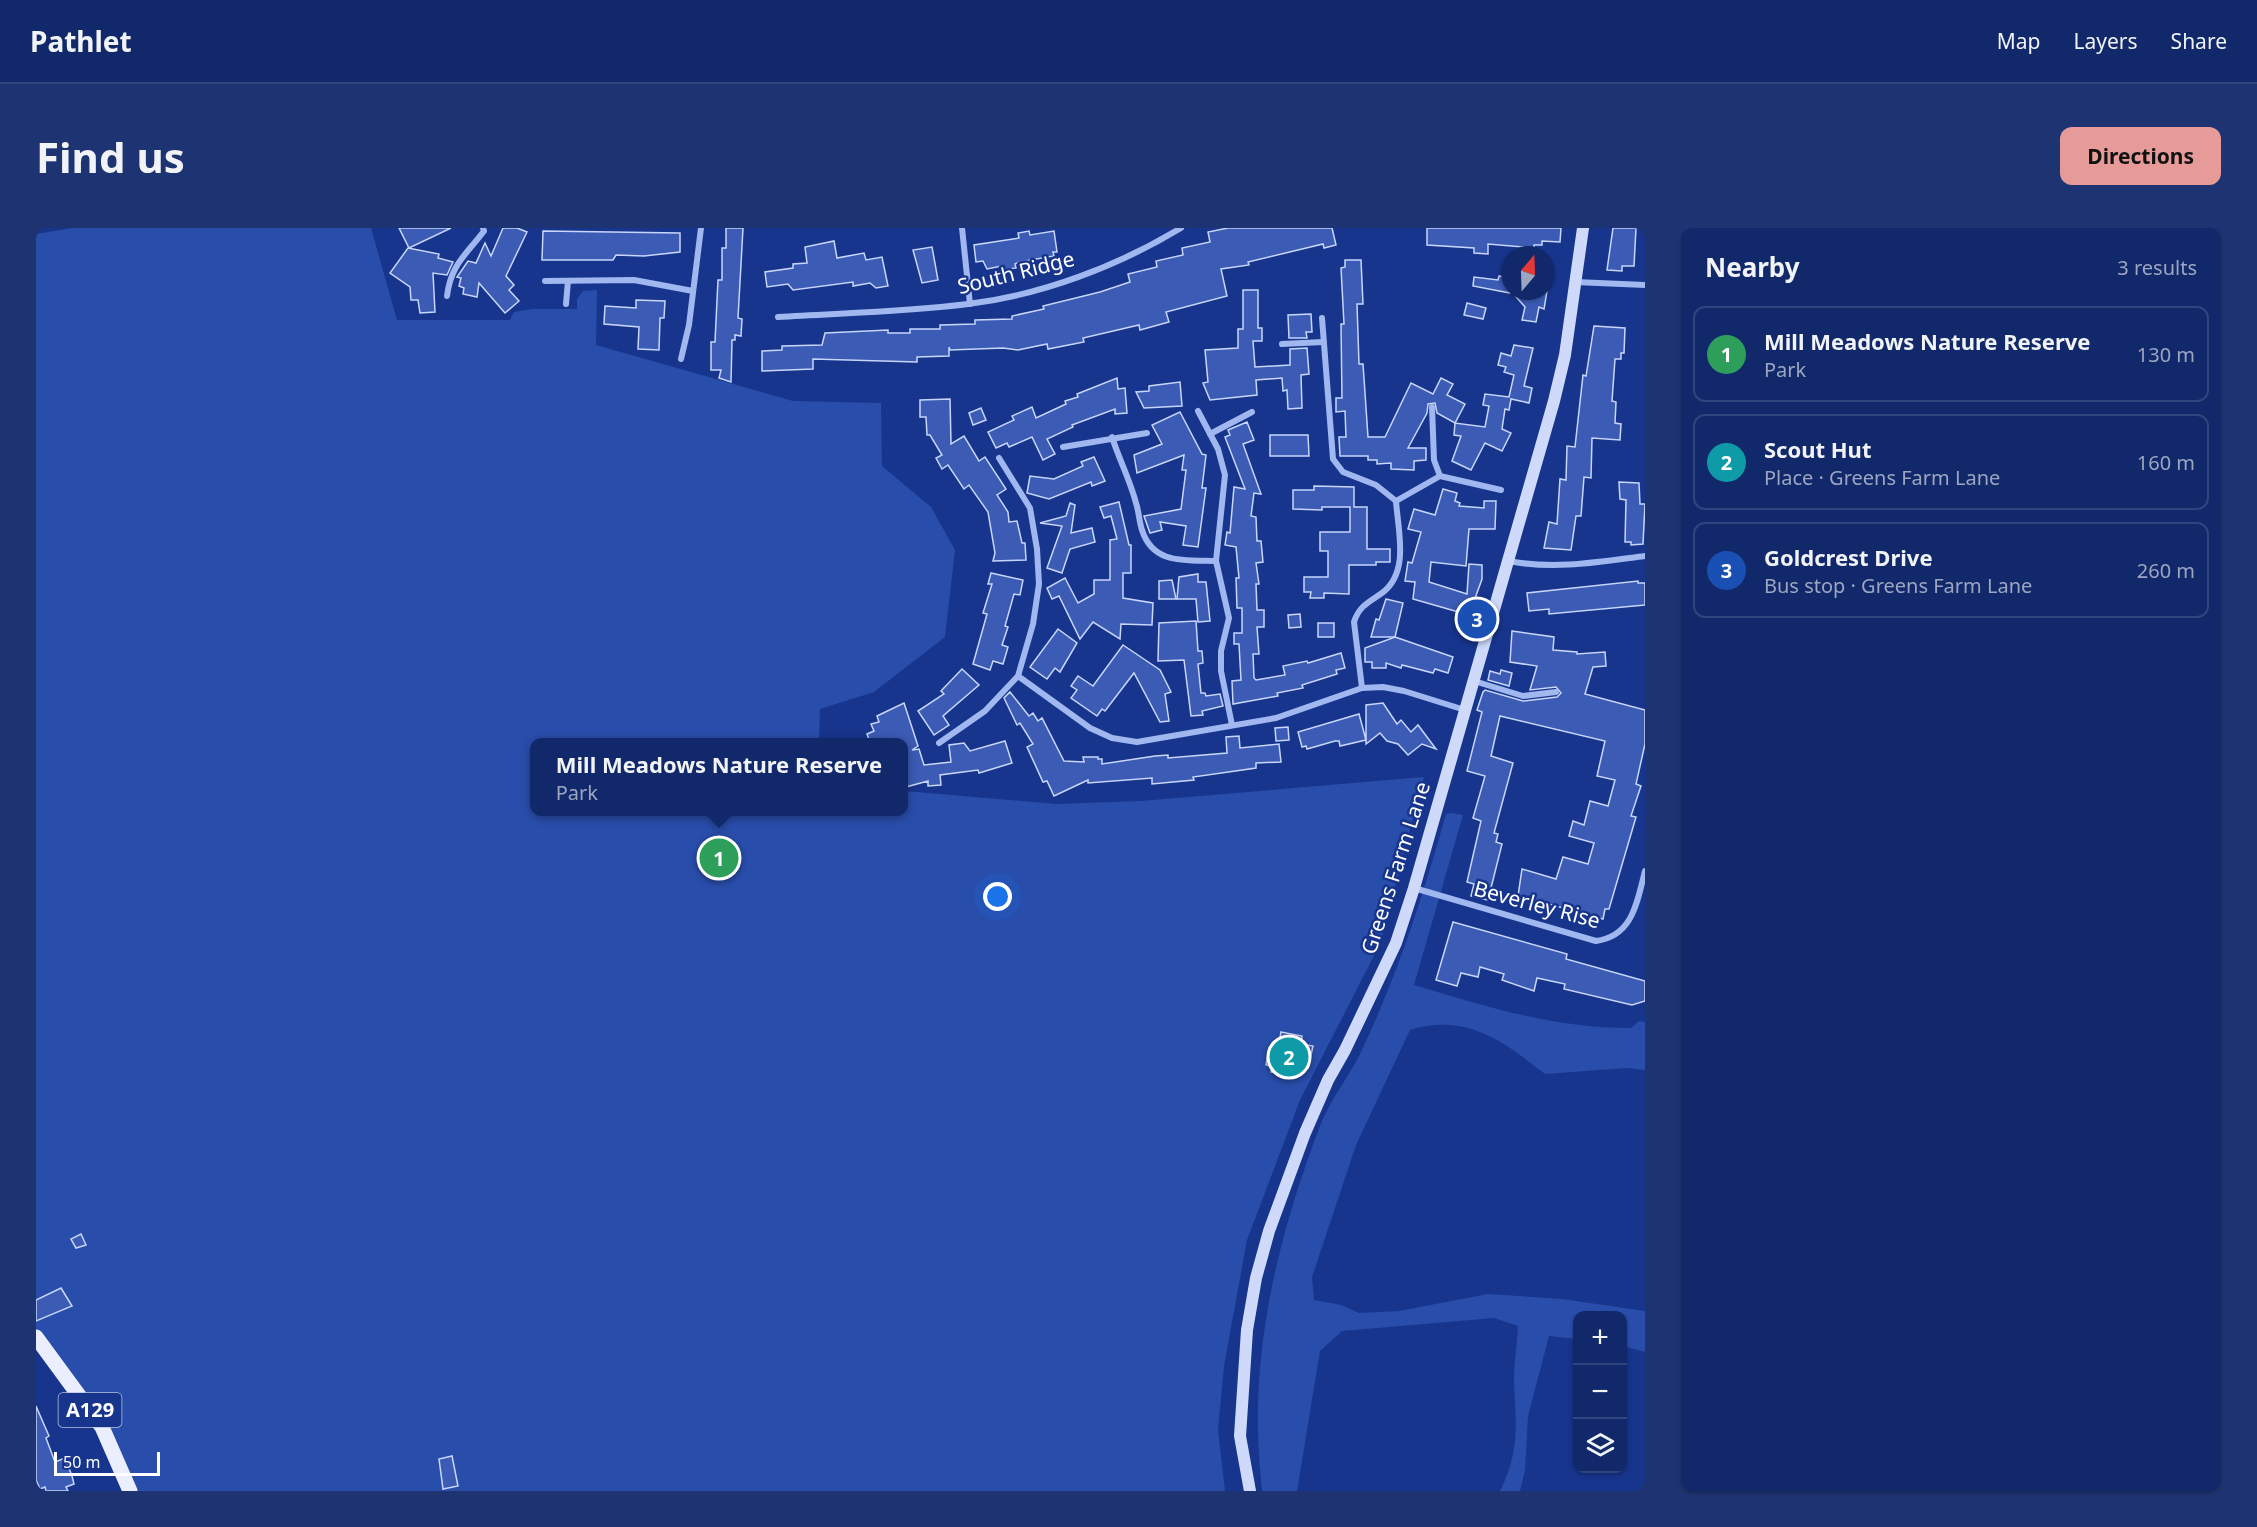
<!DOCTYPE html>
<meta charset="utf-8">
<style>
:root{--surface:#11286a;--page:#1e3472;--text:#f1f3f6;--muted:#9ca6c1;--line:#30447e;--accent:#e69b98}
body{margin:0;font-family:"Noto Sans",sans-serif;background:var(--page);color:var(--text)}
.controls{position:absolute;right:18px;bottom:18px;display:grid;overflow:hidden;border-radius:12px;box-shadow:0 2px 4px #0004}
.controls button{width:54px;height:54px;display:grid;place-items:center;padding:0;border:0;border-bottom:2px solid var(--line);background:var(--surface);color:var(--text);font:30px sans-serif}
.compass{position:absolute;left:1465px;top:18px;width:54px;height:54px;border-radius:50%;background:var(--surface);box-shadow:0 2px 4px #0004;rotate:19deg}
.scale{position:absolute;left:18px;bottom:15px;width:106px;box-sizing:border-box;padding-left:6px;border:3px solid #fff;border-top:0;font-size:16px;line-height:21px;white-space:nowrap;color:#fff;-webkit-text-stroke:4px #17358d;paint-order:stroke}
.you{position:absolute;left:962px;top:669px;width:21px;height:21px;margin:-15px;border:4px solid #fff;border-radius:50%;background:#1a73e8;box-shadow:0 0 0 9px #1a73e833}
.badge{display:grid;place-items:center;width:39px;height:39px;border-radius:50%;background:var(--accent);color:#fff;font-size:20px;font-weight:700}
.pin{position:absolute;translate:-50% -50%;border:3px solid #fff;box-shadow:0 2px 6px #0006}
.popup{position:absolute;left:494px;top:510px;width:378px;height:78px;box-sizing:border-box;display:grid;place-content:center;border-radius:12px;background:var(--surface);filter:drop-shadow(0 2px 4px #0005);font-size:20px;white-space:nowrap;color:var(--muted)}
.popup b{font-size:22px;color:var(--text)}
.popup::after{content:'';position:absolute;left:50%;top:100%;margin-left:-12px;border:12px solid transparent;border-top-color:var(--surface)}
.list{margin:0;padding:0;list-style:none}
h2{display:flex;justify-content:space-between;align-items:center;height:78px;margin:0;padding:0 24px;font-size:26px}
h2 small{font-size:20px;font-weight:400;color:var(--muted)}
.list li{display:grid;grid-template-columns:39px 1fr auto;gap:18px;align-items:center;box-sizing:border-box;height:96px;margin:0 12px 12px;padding:0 12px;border:2px solid var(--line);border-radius:12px}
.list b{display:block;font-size:22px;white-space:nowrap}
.list p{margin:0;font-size:20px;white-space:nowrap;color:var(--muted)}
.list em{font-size:20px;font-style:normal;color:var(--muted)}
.icon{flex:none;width:33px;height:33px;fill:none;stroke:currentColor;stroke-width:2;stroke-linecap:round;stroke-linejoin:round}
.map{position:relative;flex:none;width:1609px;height:1263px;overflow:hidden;border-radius:12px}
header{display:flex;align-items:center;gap:36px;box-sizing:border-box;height:84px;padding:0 30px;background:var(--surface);border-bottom:2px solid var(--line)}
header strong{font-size:28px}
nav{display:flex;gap:33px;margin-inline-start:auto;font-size:21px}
.intro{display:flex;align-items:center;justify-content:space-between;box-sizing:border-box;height:144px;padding:0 36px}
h1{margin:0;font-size:42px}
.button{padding:15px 27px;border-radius:12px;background:var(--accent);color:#111;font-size:21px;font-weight:700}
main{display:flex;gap:36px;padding:0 36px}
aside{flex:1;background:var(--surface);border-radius:12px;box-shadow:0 2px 4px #0004}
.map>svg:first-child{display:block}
.green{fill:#294dab}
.building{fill:#3b5bb4;stroke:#c8d6fb;stroke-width:1.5}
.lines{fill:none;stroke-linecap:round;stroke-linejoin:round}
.street{stroke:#a1b7ef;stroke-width:6}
.secondary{stroke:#cfdafb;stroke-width:12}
.primary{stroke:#eaeeff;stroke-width:15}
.labels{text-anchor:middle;stroke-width:5;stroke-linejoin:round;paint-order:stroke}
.shield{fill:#17358d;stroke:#b9c2dd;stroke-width:1.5}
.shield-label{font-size:20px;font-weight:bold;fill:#fff}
.street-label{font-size:21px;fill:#fff;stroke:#17358d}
</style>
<header>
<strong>Pathlet</strong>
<nav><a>Map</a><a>Layers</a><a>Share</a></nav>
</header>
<div class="intro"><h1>Find us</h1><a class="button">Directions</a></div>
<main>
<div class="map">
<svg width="1609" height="1263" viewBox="0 0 1609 1263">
<rect width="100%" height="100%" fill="#17358d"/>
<g class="green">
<path d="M37,0H335L361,92H474L478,84L496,81H541V71L547,63L561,62L560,117L757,173L845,175L846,238L895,279L919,322L909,409L838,464L784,481L783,514H498V584H867L868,563L1021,576L1105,573L1388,549L1344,716L1264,872L1211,1012L1188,1138L1182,1202L1189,1263H101L0,1104V6Z"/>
<path d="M1416,585L1427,587L1378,757C1452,779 1517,800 1595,800L1603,793L1609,794V842L1591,840L1509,846C1467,813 1430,785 1374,802L1320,917L1276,1049L1278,1072L1305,1077L1323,1085L1363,1083L1452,1066L1526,1071L1609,1083V1124L1587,1118L1586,1088H1542L1541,1111L1513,1108L1492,1188L1489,1242L1484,1263H1464C1484,1224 1480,1196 1478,1154C1478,1136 1481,1117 1482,1098L1458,1090L1306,1103L1284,1123L1261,1263H1226C1224,1242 1222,1220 1222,1199C1220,1097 1248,992 1284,898C1294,872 1312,850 1324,826C1361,749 1387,668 1410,586Z"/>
</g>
<g class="building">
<path d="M363,0H415L373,20Z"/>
<path d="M467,0H481L491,4L470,48L478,57L473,62L483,73L469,85L443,55L441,69L427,66L428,60L423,58L425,50L421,49L432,33L440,35L449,15L455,28Z"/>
<path d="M690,0H707L702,90L706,91L705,108L699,107V112H696L695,154L683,150L685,142H675V114H679L682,52H686V20H690Z"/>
<path d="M1192,0H1296L1300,17L1288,20L1287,16L1212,34L1213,37L1185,41L1191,68L1130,84L1133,94L1104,102L1103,97L1047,110L1048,114L1012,121L1011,116L982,122L967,120L914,122L913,119V128L881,129V134L777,131V141L726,143V123L746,122V118L786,117L789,105L852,102V105H874V101H904V97L939,96V92L976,91V88L1008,81L1007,78L1064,64L1094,54L1092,46L1121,39L1120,33L1147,27L1146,20L1174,14L1172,4Z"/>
<path d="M1391,0H1525L1524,14L1506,13V17H1498V20L1452,16V26L1438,25V20L1391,17Z"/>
<path d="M1577,0H1600L1598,38H1586V43L1571,42Z"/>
<path d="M507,3L644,5V24L608,28L580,27L577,32H506Z"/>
<path d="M993,3L994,7L1018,3L1021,24H1017L1018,28L983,34L979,36L980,40L966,42V38L951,41L947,33L940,34L938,17L983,10L982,5Z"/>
<path d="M798,13L801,30L828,25L830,32L846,29L852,58L840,60L834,55L817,58V54L757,62L752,56L731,59L729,44L757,40V36L771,35L769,19Z"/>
<path d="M896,19L902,52L886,55L877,22Z"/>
<path d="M372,20L403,26L402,30L417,34L411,47L397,45L399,84L384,85L382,72H375L374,59L354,45Z"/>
<path d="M1309,32H1325L1327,76H1321L1323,136H1327L1332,209H1349L1375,155L1397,166L1405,150L1417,156L1411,167L1429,176L1419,195L1401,185L1399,175L1392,176L1391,185L1372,220H1390V232L1378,233V242L1355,241V235L1341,236V232H1332V228H1304L1303,209H1310L1309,183L1300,184V170H1306L1305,96H1308L1305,40L1309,39Z"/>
<path d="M1463,48L1474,50V65L1437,58L1438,49L1462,52Z"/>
<path d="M1207,62H1222V100H1226V113H1217L1219,139L1254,137V121L1271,120L1273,146L1265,147L1266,180L1252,181L1251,162L1247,163L1246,150L1220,152L1221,167L1174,172L1167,155L1172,154L1169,122L1202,120V101H1207Z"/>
<path d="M1475,63H1511L1508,81L1503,79L1500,94L1486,92L1489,79Z"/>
<path d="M600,72L629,73L628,90H624L623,122L602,121L603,99L568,96L569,78L600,80Z"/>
<path d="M1431,75L1450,80L1447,91L1428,87Z"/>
<path d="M1275,86L1276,104H1270L1271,110H1253L1252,87Z"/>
<path d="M1558,98L1589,100L1588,125H1585V131H1579L1576,173L1580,174L1579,195L1585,196L1584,212L1556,210L1555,250L1548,249L1545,288H1540L1535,322L1508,320L1513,294L1521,296L1524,251L1530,252L1531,218L1539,219L1547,147L1550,148L1551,142Z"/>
<path d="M1478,117L1497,120L1488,158L1496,160L1493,175L1475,171L1473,182L1469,181L1466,201L1475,205L1466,223L1449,215L1435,242L1416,233L1425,208L1418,207L1419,195L1449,199L1453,178L1447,177L1449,166L1473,169L1478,147L1468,144L1470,139L1462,137L1465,125L1475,128Z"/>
<path d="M1081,150L1082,161L1089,160L1091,185L1079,186V181L1036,197L1037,199L1011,211L1019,226L1007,232L996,209L973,219L971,215L960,220L952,204L978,192L976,188L996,179L1000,190L1030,176L1029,173L1042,169L1041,166Z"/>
<path d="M1144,154L1146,178L1108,180L1100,164L1113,163V158Z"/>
<path d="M914,171L915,216L928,208L943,233L949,229L970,261L961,267L972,284L973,294L981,293L986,315H989L990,332L957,333L959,325L952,284L933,257L928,261L912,237L906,241L900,230L906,227L894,207H891L890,189H884V172Z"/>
<path d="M945,180L950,192L937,197L933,185Z"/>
<path d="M1144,184L1166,226L1170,227L1166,260H1170L1162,319L1147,317L1150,298L1124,294L1126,302L1114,305L1108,288L1145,281L1150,242H1146L1148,227L1101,245L1098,227L1126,216L1116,197Z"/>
<path d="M1211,194L1218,212L1207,216L1225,266L1218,265L1215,288L1220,289L1221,313H1225L1227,334L1220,335L1223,356H1220L1221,382H1228V399H1221L1223,426H1217L1218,450L1220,452L1249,447L1247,438L1271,433L1272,435L1305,425L1309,440L1300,442L1301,446L1266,457L1267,460L1241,465L1242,468L1197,476L1196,453L1205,452L1203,416H1198V405H1206V380H1201L1200,350H1203L1200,319L1189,317L1191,304L1194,305L1198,259L1209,261L1189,209L1194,207L1192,202Z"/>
<path d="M1234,207H1272L1273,228H1234Z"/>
<path d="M1058,229L1069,253L1056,258L1055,254L1013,271L991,265L994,248L1018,251L1047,238L1045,234Z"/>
<path d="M1583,254L1603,255L1604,276H1609L1607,316L1595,317V314H1589L1590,272L1584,271Z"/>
<path d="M1278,258L1318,259V279H1331V321H1354V334H1340V337H1313V366L1288,365V370H1274L1275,364H1268V349H1292V323H1284V304H1314V279H1286V282L1257,281V262H1278Z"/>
<path d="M1407,261L1421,265L1419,273L1424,275L1423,278L1448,280V273H1460L1459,301H1433L1430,338L1395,334L1393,354L1431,366L1433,336L1446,337V351L1433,387L1377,371L1379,354L1369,353L1372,334L1376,335L1385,304L1372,301L1378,281L1399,287Z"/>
<path d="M1083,274L1093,317H1095V345H1087V370L1117,375L1116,397L1085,396L1084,411L1057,394L1044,411L1023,368L1016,371L1011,360L1029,350L1042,375L1058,366V352H1074V312L1081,311L1075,288L1068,290L1064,279Z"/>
<path d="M1034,275L1039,277L1035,305L1056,300L1059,314L1034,321L1026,345L1011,340L1026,298L1004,295L1030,288Z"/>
<path d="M955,345L987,352L984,367L978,366L969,398L972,399L966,417L972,419L967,436L957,433L954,442L937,436L951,386L947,385L956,356H952Z"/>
<path d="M1162,346V354H1170L1174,393L1162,394L1160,371H1141L1143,349Z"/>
<path d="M1136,352L1140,371H1123V353Z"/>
<path d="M1602,353V355H1609V377L1513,386V381L1493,383L1491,365Z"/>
<path d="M1350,371L1367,375L1359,409H1335L1340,391L1343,392Z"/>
<path d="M1264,386L1265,399L1253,400L1252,387Z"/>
<path d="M1160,393L1162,423H1166L1167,435L1162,436L1165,465H1169L1170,468L1184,466L1187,478L1166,483L1167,487L1155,488L1148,432L1122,433L1123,395Z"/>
<rect x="1282" y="395" width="16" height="14"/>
<path d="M1022,401L1041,415L1024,444L1019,440L1011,451L994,439Z"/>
<path d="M1476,403L1518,409L1517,422L1541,424V426L1569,424L1570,438L1557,439L1549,466L1609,482V516L1600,556L1605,558L1595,588L1600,589L1573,681H1569L1567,691L1563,690L1560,700L1543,695L1546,685L1482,668L1486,641L1520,651L1527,629L1552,636L1558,615L1533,608L1537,593L1548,597L1554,573L1572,578L1579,552L1561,548L1569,513L1464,488L1455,528L1477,535L1458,605L1462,606L1460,614L1466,616L1452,672L1435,668L1438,656L1431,654L1445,593L1437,590L1449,548L1431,543L1446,484L1441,482L1447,464L1449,462L1487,473L1521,469L1525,465L1520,459L1494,462L1501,438L1474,434Z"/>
<path d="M1359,409L1417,429L1412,445L1399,441L1397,445L1366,437L1365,440L1350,435V440H1336V434H1329V420Z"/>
<path d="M1087,417L1124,442L1135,464L1129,466L1133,493L1124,494L1098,445L1069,483L1066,481L1061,488L1035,470L1041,462L1035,458L1042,448L1057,458Z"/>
<path d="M926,441L943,457L907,488L913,497L898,507L882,483L908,466L905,463Z"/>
<path d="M1465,442L1476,445L1473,458L1452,452L1454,443L1464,446Z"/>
<path d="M974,464L993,488L997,485L1002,493L1006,490L1028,533L1048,534L1047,529H1062V531H1066V536L1119,528L1132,527V530L1191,525L1190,509L1203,508L1204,520L1243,516L1245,534L1220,535V540L1157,549L1158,552L1116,556V550L1052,555V552L1018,568L1011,553L1007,554L991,519L997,516L984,495L981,497L968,470Z"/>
<path d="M868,475L882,518L876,522L883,521L888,537L915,534L913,517L928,515L934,523L969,513L976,535L943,545L942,542L904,547L905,557L892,558V553L870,559L867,514H834L831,506L838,503L835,496L843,494L841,488Z"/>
<path d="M1347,475L1361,496L1365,492L1375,504L1382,497L1400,521L1386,516L1372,527L1362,516L1351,513L1344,505L1330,516V512L1304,518L1303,513H1299L1271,521L1270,518L1266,519L1262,504L1323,486L1330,512V477Z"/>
<path d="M1252,499L1253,512L1240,513L1239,500Z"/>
<path d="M1417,694L1531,726L1530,731L1609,753V773L1596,777L1528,761L1529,756L1501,750L1498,763L1466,752L1468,746L1444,739L1442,749L1425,745L1421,758L1400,752Z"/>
<path d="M1245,804L1266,808L1265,816L1277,818L1272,840L1263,838L1261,849L1235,844L1236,838L1230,837L1233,820L1242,821Z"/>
<path d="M45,1006L50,1017L40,1020L35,1011Z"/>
<path d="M25,1060L36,1078L0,1093V1072Z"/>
<path d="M0,1178L13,1208L10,1210L19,1234L29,1230L36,1248L38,1256L30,1259L32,1263H10L9,1259L4,1261L0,1252Z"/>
<path d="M416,1228L422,1258L407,1261L403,1231Z"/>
</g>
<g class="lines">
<g class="street">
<path d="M926,0L934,76"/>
<path d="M509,53L598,52L657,63"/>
<path d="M1539,54L1609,57"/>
<path d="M411,68C415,36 430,27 448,3L447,0"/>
<path d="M530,76L532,53"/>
<path d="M742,89C805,85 869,84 932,76C1006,67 1082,38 1145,0"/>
<path d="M1286,90L1297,231L1307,244L1340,257L1360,273C1362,303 1374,344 1346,365C1333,374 1323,378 1318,394L1326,460"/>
<path d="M1246,116L1287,114"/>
<path d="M645,131L653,97L665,0"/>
<path d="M1396,179L1398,232L1404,248"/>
<path d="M1162,183L1182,221L1189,247L1180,333L1193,390L1185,423V443L1196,497"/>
<path d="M1174,206L1216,184"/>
<path d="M1076,209C1083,231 1094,252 1100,275C1103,284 1103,293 1106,302C1117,337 1150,332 1180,333"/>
<path d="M1027,219L1111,205"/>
<path d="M1360,273L1404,248L1465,262"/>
<path d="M1473,333C1518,342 1563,334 1609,328"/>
<path d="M982,448L1054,500L1076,510L1101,514L1240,490L1326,460L1347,459L1368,463L1429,482"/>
<path d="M1438,453L1487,468L1520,464"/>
<path d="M903,515L949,483L982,448L997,396L1003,356L1001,321L994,280L963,230"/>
<path d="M1378,660L1560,713C1597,708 1601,674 1609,643"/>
</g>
<path class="secondary" d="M1214,1263L1204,1208L1211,1102L1220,1050L1233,1003L1269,905L1292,852L1309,822L1360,715L1378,660L1518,173L1529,127L1547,0"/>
<path class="primary" d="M0,1109L66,1199L94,1263"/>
</g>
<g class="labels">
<rect class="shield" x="22.5" y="1165" width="63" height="34" rx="4.5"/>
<g class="shield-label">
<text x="54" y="1189">A129</text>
</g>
<g class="street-label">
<text transform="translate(980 45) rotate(-14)" y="7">South Ridge</text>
<text transform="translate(1360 640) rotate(-72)" y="7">Greens Farm Lane</text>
<text transform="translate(1501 677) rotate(15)" y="7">Beverley Rise</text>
</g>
</g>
</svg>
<div class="controls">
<button>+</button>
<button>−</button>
<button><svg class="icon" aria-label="layers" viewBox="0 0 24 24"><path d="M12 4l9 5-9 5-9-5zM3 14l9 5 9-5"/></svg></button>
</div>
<svg class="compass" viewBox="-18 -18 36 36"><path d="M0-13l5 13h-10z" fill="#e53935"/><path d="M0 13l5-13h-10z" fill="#9ca6c1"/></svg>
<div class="scale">50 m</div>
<div class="you"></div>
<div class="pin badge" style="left:683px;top:630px;background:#2e9e5b">1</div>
<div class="popup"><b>Mill Meadows Nature Reserve</b>Park</div>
<div class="pin badge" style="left:1253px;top:829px;background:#0f9aa8">2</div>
<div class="pin badge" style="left:1441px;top:391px;background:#1a4fb4">3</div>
</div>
<aside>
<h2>Nearby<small>3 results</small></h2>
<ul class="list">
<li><span class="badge" style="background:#2e9e5b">1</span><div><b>Mill Meadows Nature Reserve</b><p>Park</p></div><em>130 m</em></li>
<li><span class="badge" style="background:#0f9aa8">2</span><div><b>Scout Hut</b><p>Place · Greens Farm Lane</p></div><em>160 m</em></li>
<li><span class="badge" style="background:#1a4fb4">3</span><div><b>Goldcrest Drive</b><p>Bus stop · Greens Farm Lane</p></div><em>260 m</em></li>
</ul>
</aside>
</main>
